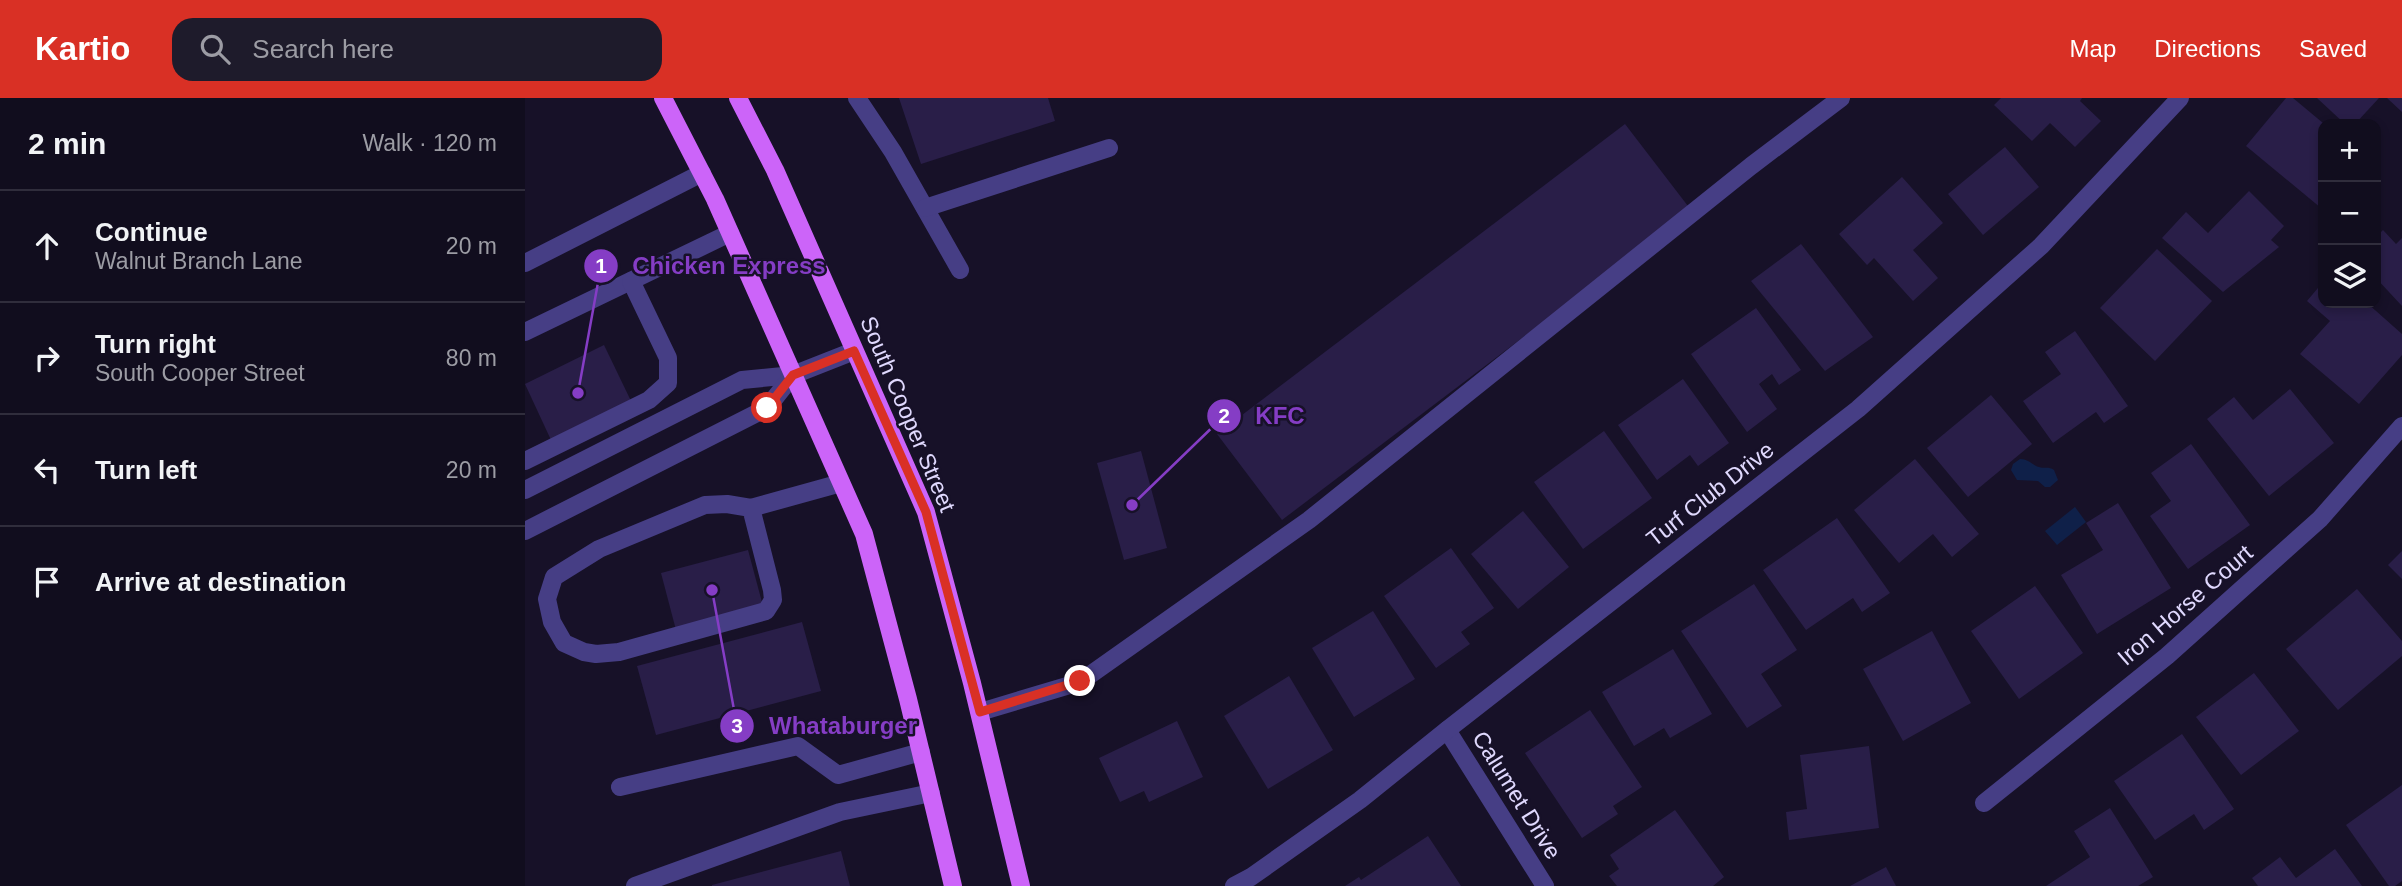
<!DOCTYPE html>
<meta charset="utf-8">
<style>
:root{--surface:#110d1e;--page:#1e1b2b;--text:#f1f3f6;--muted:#9c9ca4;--line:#302d3c;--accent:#d93025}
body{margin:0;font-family:Helvetica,sans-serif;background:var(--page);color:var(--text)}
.controls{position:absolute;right:21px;top:21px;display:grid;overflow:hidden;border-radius:14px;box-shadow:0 4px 10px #0003}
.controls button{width:63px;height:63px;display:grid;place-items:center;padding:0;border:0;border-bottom:2px solid var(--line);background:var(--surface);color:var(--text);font:35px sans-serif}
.stop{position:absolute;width:21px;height:21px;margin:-16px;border:5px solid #d93025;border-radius:50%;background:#fff}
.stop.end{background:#d93025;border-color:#fff;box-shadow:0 2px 7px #0008}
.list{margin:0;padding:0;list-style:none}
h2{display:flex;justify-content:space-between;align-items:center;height:91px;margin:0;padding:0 28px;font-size:30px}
h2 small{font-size:23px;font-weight:400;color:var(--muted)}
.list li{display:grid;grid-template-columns:46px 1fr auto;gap:21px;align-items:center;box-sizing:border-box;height:112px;padding:0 28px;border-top:2px solid var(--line)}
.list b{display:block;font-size:26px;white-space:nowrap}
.list p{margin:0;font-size:23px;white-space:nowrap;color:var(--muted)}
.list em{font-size:23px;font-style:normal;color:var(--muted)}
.icon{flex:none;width:38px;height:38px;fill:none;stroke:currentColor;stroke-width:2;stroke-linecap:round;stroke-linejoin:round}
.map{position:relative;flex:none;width:1877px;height:788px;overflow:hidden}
header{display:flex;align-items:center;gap:42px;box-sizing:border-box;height:98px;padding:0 35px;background:var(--accent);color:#fff}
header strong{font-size:33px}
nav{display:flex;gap:38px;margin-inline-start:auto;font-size:24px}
.search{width:490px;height:63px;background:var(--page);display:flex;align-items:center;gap:18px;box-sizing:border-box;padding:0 24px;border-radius:21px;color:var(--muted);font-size:26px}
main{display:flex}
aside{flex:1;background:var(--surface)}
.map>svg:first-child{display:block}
.water{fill:#0f2049}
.building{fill:#291e48}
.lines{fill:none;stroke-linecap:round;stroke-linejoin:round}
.service{stroke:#463e85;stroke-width:18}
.minor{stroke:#463e85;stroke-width:18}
.primary{stroke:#cc64f9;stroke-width:18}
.route{stroke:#d93025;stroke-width:9}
.labels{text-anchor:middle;stroke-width:5;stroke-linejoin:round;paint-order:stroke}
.street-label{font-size:23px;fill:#e0d9fe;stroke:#171128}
.leader{fill:none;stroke:#853dc5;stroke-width:2.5}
.callout-dot{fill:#853dc5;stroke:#171128;stroke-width:2.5}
.mark-label{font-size:21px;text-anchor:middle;font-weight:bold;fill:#fff}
.callout-label{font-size:24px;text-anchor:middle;font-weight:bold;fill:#853dc5;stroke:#171128;stroke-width:5;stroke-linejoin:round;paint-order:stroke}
</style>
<header>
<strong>Kartio</strong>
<div class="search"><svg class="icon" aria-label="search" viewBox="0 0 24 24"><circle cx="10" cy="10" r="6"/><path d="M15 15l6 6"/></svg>Search here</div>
<nav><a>Map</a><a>Directions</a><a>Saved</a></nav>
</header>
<main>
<aside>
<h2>2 min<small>Walk · 120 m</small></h2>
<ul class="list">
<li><svg class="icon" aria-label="ahead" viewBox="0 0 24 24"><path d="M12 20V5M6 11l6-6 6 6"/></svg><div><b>Continue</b><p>Walnut Branch Lane</p></div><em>20 m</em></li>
<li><svg class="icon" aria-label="right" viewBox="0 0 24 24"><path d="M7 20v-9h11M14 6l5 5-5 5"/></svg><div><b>Turn right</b><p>South Cooper Street</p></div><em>80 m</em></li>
<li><svg class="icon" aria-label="left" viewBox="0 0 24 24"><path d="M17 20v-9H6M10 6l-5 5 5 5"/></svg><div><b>Turn left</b></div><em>20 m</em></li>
<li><svg class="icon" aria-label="arrive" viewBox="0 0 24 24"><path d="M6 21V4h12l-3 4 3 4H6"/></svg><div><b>Arrive at destination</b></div></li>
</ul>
</aside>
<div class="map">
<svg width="1877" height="788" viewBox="0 0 1877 788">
<rect width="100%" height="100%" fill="#171128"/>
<g class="water">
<path d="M1495,361C1504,361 1507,367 1514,369C1521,371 1523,368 1529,372L1533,382L1525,389H1520L1513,383L1492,382L1486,372L1488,366Z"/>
<path d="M1550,409L1561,424L1532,447L1520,433Z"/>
</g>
<g class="building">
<path d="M374,0H523L530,23L396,66Z"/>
<path d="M1476,0H1557L1555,3L1576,23L1550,49L1525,25L1507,43L1469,7Z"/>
<path d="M1761,0H1768L1798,25V107L1796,110L1721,48Z"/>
<path d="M1792,0H1854L1830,26H1820Z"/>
<path d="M1862,0H1877V14Z"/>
<path d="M1100,26L1166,112L757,422L692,336Z"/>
<path d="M1480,49L1514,89L1458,137L1423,96Z"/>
<path d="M1377,79L1418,125L1388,152L1413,180L1388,203L1349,160L1342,167L1314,136Z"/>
<path d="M1724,93L1759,128L1746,142L1754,149L1698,194L1637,140L1661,114L1683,135Z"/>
<path d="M1858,132L1871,146L1877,140V208L1851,180V139Z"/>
<path d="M1276,146L1348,239L1300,273L1226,183Z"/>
<path d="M1632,151L1687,203L1630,263L1575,210Z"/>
<path d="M1798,184V205H1842L1877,236V257L1834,306L1775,256L1805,223L1782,203Z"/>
<path d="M1231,210L1276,272L1254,287L1247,276L1234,286L1252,311L1222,334L1166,256Z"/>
<path d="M1550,233L1603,308L1579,325L1571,314L1528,345L1498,303L1536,276L1520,254Z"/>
<path d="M79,247L106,303L26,342L0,286Z"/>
<path d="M1158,281L1204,345L1173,368L1165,357L1132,382L1093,327Z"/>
<path d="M1765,291L1809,345L1744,398L1682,321L1709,299L1728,322Z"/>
<path d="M1466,297L1507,346L1443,399L1402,350Z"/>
<path d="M1079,333L1127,400L1058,451L1009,384Z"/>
<path d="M1666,346L1725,427L1663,471L1625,418L1646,403L1626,375Z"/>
<path d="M616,353L642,450L599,462L572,365Z"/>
<path d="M1390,361L1454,436L1427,459L1408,436L1374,465L1329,412Z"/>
<path d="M1593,405L1646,490L1572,536L1536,477L1578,452L1561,425Z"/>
<path d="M998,413L1044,469L993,511L946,456Z"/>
<path d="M1312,420L1365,495L1337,514L1328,500L1281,532L1238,472Z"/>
<path d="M926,450L969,510L936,534L945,546L911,570L859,498Z"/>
<path d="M223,452L238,508L151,532L136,475Z"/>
<path d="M1877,453V481L1863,467Z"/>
<path d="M1229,486L1272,552L1236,576L1257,608L1222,630L1156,533Z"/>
<path d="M1510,488L1558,555L1494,601L1446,533Z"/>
<path d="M1832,491L1877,543V558L1813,612L1761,551Z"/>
<path d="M848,513L890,581L829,619L787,550Z"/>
<path d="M277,524L296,593L131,637L112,568Z"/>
<path d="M1407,533L1446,605L1378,643L1338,571Z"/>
<path d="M1148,551L1187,616L1145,640L1139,630L1109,648L1077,594Z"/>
<path d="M1729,575L1774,633L1716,677L1671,619Z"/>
<path d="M764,578L808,652L743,691L699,618Z"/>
<path d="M1065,612L1117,689L1088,708L1093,716L1057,740L1000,655Z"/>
<path d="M652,623L678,679L624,704L619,693L595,704L574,660Z"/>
<path d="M1657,636L1709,711L1679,732L1669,716L1630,742L1589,683Z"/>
<path d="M1344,648L1354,730L1264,742L1261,714L1282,711L1275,657Z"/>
<path d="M1877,687V783L1870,788H1864L1821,727Z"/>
<path d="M1585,710L1628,779L1613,788H1521L1565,759L1549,733Z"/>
<path d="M1150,712L1199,779L1188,788H1092L1084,778L1094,771L1085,757Z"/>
<path d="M903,738L936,788H820L834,779L836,782Z"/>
<path d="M1810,751L1837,788H1733L1727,780L1755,759L1771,780Z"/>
<path d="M316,753L325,788H187V787Z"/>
<path d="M1361,769L1371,788H1325Z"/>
</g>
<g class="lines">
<g class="service">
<path d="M332,0L368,54L435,172"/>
<path d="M400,110L584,50"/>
<path d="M0,165L177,75"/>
<path d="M0,234L205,135"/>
<path d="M0,363L124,302L143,285V260L106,183"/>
<path d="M226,410L247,492L248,502L241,513L94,554L71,556L59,554L39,545L27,524L22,501L29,479L74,451L180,407L202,406L226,410L316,385"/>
<path d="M455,614L555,584L784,422L1226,68L1316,0"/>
<path d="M95,689L273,648L313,677L396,654"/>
<path d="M110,788L315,714L406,695"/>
</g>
<g class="minor">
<path d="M0,392L217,282L268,277L329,253"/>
<path d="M0,433L242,310L268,277"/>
<path d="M922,632L1020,788"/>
<path d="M1459,705L1642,558L1795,421L1877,328"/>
<path d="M709,788L726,779L835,702L922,632L1333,311L1516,148L1655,0"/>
</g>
<g class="primary">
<path d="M138,0L190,101L339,436L383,601L428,788"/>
<path d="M213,0L250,72L401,414L447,585L496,788"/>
</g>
</g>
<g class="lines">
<path class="route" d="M242,310L268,277L329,253L401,414L455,614L555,583"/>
</g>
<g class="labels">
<g class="street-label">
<text transform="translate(383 316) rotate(67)" y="8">South Cooper Street</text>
<text transform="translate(1185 396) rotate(-38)" y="8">Turf Club Drive</text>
<text transform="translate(1660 507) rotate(-41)" y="8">Iron Horse Court</text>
<text transform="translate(992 697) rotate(58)" y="8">Calumet Drive</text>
</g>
</g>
<path class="leader" d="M53 295L76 168M607 407L699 318M187 492L212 628"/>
<g class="callout-dot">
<circle cx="53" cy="295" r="7"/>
<circle cx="607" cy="407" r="7"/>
<circle cx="187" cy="492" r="7"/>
<circle cx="76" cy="168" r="18"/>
<circle cx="699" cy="318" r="18"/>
<circle cx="212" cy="628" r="18"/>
</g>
<g class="mark-label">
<text x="76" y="175">1</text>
<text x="699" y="325">2</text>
<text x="212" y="635">3</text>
</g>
<g class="callout-label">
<text x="204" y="176">Chicken Express</text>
<text x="755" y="326">KFC</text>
<text x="318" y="636">Whataburger</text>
</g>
</svg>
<div class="controls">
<button>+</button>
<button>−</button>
<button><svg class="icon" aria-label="layers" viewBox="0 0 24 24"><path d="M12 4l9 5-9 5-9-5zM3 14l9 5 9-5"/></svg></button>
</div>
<div class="stop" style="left:242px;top:310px"></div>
<div class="stop end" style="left:555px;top:583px"></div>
</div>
</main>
